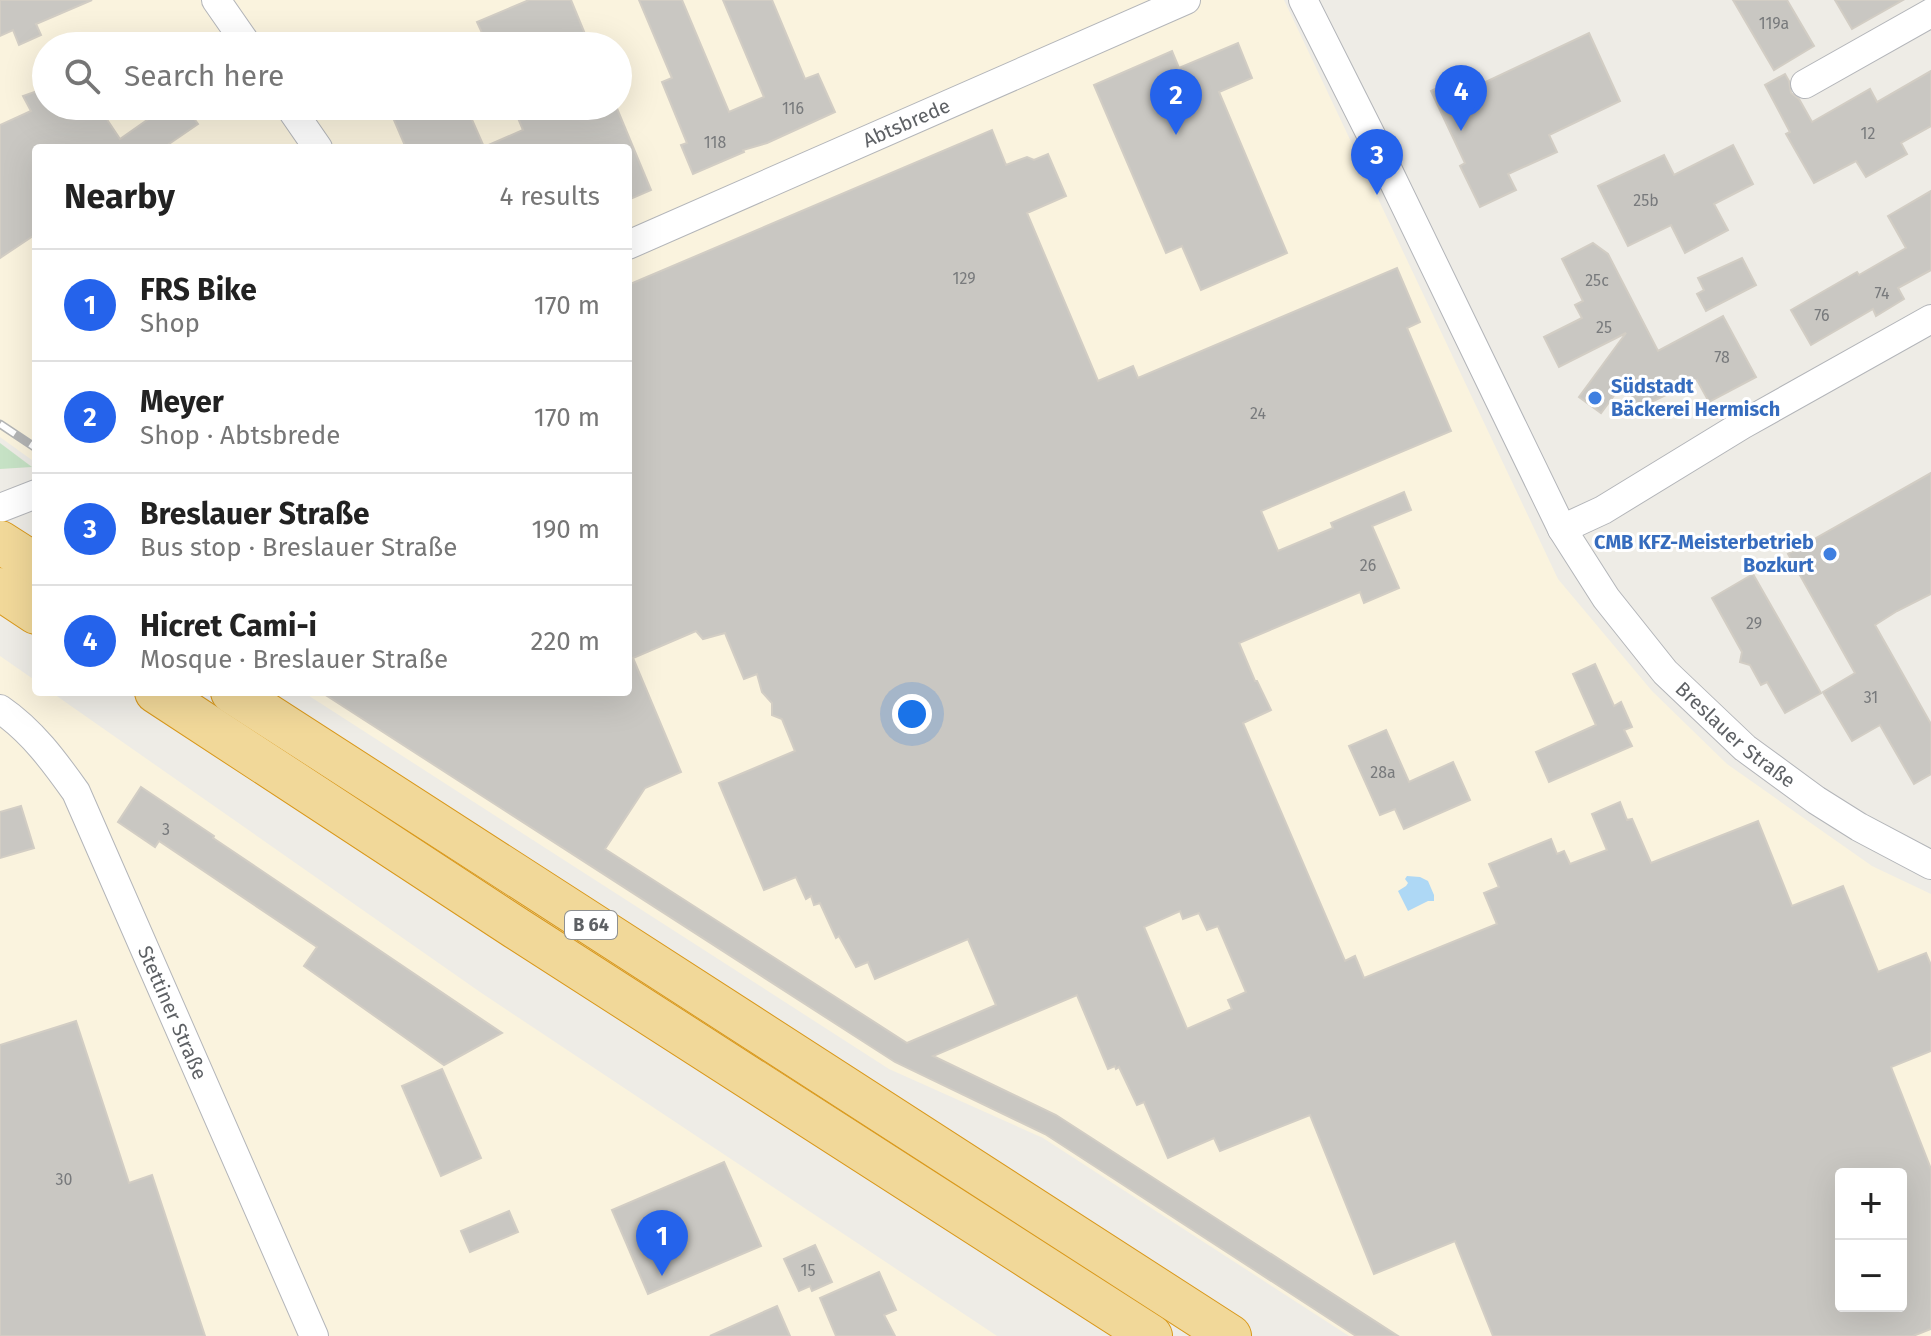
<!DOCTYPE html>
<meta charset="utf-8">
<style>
:root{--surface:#fff;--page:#f6f6f6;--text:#222;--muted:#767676;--line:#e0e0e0;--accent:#2563eb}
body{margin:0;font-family:"Fira Sans",sans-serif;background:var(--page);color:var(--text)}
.controls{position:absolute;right:24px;bottom:24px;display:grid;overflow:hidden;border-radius:8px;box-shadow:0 8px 32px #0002}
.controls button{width:72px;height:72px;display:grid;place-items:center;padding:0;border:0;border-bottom:2px solid var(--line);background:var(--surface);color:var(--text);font:40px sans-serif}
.you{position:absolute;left:912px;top:714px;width:28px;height:28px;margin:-20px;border:6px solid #fff;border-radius:50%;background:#1a73e8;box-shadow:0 0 0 12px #1a73e833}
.badge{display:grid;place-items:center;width:52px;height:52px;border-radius:50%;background:var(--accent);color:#fff;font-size:26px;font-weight:700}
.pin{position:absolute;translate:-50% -66px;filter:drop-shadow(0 2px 4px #0008)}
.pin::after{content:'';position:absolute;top:42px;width:28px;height:24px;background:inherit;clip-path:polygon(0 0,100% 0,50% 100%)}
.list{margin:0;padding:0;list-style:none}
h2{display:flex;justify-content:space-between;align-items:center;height:104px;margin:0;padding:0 32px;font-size:34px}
h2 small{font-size:26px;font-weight:400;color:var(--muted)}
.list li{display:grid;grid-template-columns:52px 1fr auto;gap:24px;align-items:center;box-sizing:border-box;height:112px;padding:0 32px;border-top:2px solid var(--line)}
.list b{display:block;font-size:30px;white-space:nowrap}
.list p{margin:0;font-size:26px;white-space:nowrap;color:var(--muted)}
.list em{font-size:26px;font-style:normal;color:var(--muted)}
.icon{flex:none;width:44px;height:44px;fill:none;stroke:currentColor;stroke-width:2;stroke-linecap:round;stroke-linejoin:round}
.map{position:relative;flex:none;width:1931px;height:1336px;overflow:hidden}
.search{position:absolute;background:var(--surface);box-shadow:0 8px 32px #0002;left:32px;top:32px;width:600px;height:88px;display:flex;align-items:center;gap:20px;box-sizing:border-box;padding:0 28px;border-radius:44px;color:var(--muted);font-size:30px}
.panel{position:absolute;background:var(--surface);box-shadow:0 8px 32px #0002;left:32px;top:144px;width:600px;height:552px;border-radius:8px}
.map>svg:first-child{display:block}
.commercial{fill:#faf3de;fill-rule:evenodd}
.green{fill:#c6e2c5}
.water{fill:#aed8f5}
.building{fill:#c9c7c2;stroke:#d2cdc4;stroke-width:2;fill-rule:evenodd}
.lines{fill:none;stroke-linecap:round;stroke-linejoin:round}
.minor-casing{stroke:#b3b5b9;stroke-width:30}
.highway-casing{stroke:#d9981a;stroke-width:44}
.minor{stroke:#fff;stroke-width:28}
.highway{stroke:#f1d899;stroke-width:42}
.rail-casing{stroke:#b3b4b4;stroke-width:9}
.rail{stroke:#fff;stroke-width:6;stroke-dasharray:18;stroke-linecap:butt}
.shop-dot{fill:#3f7fe0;stroke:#fff;stroke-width:3}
.labels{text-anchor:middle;stroke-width:6;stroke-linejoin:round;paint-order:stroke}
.number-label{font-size:16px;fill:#787a7c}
.shield{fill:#fff;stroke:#8e9092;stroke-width:2}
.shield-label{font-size:18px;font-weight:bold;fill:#5d6064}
.street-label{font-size:20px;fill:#5d6064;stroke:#fff}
.shop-label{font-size:20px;font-weight:bold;fill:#366cbe;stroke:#fff;text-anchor:start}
</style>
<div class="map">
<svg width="1931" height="1336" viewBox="0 0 1931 1336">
<rect width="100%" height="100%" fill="#eeece6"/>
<g class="commercial">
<path d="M0,0H1284L1558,579L1652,691L1727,764L1872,866L1931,894V1336H1349L1043,1138L889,1069L303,692H628V148H36V463L0,437ZM46,46H618V106H46ZM1841,1174H1901V1306H1841Z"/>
<path d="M0,656L36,681V692H51L480,992L997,1336H0Z"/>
</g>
<path class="green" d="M0,443L32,467L0,469Z"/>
<path class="water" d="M1407,876L1420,877L1428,881L1434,895V901H1428L1408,911L1398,891L1406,886L1408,883L1405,879Z"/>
<g class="building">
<path d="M0,0H92L36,24L41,35L19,45L13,30L0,36Z"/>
<path d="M529,0H571L590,46H488L477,22Z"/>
<path d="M639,0H682L729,112L764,97L723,0H772L805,79L818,74L835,112L767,143L743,150L744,152L693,174L681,145L687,143L662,82L672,78Z"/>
<path d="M1733,0H1787L1814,46L1774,70Z"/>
<path d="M1835,0H1903L1852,29Z"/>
<path d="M1589,33L1620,101L1549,135L1557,152L1508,174L1516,190L1480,207L1460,166L1465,163L1431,91L1467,74L1473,88Z"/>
<path d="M1238,43L1252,78L1219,92L1287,253L1201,290L1182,246L1166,253L1094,85L1172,51L1179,68Z"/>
<path d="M1931,71V126L1901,143L1907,154L1866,177L1856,161L1814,183L1786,134L1790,132L1765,85L1785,74L1789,81L1791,93L1799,99L1812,122L1870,89L1877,102Z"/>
<path d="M46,88V106H98L120,139L167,106H185L198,124L163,148H36V234L0,258V125L31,111L23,96Z"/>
<path d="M388,106H466L484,147L523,130L513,106H616L651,190L628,200V148H406Z"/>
<path d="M992,130L1006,165L1027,157L1034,160L1048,154L1066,196L1027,213L1098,381L1133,366L1138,378L1397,268L1420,322L1407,328L1451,431L1261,511L1278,551L1333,528L1331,523L1404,492L1411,510L1372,526L1399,588L1364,603L1360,592L1239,643L1255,681H1257L1271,710L1243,723L1345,961L1355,956L1364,978L1497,924L1484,893L1499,887L1489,864L1551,839L1557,854L1564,851L1570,864L1607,850L1592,814L1620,802L1627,820L1632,819L1651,863L1758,821L1792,906L1843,886L1878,972L1926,953L1931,965V1051L1891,1067L1931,1169V1329L1913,1336H1493L1455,1241L1374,1274L1310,1115L1220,1151L1214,1138L1168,1158L1144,1102L1137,1105L1119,1067L1116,1069L1115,1066L1108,1069L1077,995L933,1056L1056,1115L1398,1336H1356L1045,1134L895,1062L321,692H628V285ZM696,631L703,639L725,633L744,679L757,674L762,692L772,703V715L782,719L795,751L719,783L764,890L796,877L806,899L811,896L814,905L820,903L836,938L839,936L856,967L868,962L875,979L968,939L996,1005L907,1043L605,849L645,788L681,772L633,658ZM1180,911L1183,919L1199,913L1207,930L1218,926L1246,992L1228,1000L1232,1009L1187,1029L1144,927ZM1841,1174H1901V1306H1841Z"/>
<path d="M1733,145L1753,184L1714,204L1728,230L1685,253L1671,225L1628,246L1598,186L1664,155L1674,175Z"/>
<path d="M1931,191V270L1898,288L1904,299L1876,316L1873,309L1811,345L1791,310L1857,272L1859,275L1906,248L1888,216Z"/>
<path d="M1593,243L1608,254L1658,351L1723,316L1756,377L1709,402L1697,380L1639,408L1624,382L1601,413L1579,397L1626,333L1559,367L1544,337L1582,318L1575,305L1583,301L1562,259Z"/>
<path d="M1742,258L1756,285L1706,311L1697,294L1704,290L1698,278Z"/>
<path d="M1931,473V594L1897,611L1875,625L1931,724V774L1914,784L1880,725L1852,741L1823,692L1855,673L1788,554Z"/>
<path d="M1753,574L1821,693L1785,713L1767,682L1761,685L1750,665L1740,662L1742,652L1712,598Z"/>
<path d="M1595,664L1614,706L1621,702L1632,727L1624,730L1632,746L1549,782L1536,752L1596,725L1573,674Z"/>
<path d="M1386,730L1409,782L1453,762L1470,800L1404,829L1395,809L1380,815L1349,746Z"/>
<path d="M141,787L214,836L213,838L502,1033L444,1065L304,966L317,947L159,841L155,847L118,822Z"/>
<path d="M21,806L34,848L0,858V812Z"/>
<path d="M76,1021L129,1183L152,1175L205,1336H0V1045Z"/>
<path d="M442,1069L481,1158L441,1176L402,1086Z"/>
<path d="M724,1162L761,1246L648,1294L612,1210Z"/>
<path d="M509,1211L518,1232L470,1252L461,1231Z"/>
<path d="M815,1245L832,1282L812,1291L810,1286L799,1291L784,1259Z"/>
<path d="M879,1272L896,1310L884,1315L895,1336H836L820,1298Z"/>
<path d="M777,1306L790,1336H710Z"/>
</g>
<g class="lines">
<g class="minor-casing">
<g id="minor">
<path d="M216,0L248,46"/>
<path id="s1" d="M1303,0L1370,133L1562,529L1606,598L1665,672L1745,748L1816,800L1859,827L1931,865"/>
<path d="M1805,84L1931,13"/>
<path d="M289,106L318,148"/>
<path id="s2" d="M628,245L1186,0"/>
<path d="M0,508L36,494"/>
<path d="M1562,529L1603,510L1742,425L1931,319"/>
<path id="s3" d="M0,709C32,731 54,761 76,792L314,1336"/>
</g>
</g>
<g class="highway-casing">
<g id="highway">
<path d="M0,542L36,565"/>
<path d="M0,589L36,613"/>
<path d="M156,692L516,928L1151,1336"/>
<path d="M232,692L1230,1336"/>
</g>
</g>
<use href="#minor" class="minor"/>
<use href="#highway" class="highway"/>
<g class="rail-casing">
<path id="rail" d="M0,424L36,448"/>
</g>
<use href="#rail" class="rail"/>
</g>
<g class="shop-dot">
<circle cx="1595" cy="398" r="8"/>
<circle cx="1830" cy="554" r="8"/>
</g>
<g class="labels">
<g class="number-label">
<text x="1774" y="29">119a</text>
<text x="793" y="114">116</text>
<text x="1868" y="139">12</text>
<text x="715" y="148">118</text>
<text x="1646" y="206">25b</text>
<text x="964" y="284">129</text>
<text x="1597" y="286">25c</text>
<text x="1882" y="299">74</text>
<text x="1822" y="321">76</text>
<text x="1604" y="333">25</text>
<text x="1722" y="363">78</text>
<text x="1258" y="419">24</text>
<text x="1368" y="571">26</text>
<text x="1754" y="629">29</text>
<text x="1871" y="703">31</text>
<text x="1383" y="778">28a</text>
<text x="166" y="835">3</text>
<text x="64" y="1185">30</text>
<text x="808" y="1276">15</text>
</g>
<rect class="shield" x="565" y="911" width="52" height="28" rx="6"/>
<g class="shield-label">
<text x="591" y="931">B 64</text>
</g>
<g class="street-label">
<text dy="7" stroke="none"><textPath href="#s2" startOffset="304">Abtsbrede</textPath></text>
<text dy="7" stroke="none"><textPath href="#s1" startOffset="860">Breslauer Straße</textPath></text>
<text dy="7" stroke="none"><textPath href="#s3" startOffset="354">Stettiner Straße</textPath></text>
</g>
<g class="shop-label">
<text x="1611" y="393">Südstadt<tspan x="1611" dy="23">Bäckerei Hermisch</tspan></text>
<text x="1814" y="549" text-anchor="end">CMB KFZ-Meisterbetrieb<tspan x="1814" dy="23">Bozkurt</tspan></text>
</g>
</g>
</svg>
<div class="controls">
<button>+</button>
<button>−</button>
</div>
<div class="you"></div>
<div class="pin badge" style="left:662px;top:1276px">1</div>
<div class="pin badge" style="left:1176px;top:135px">2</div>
<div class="pin badge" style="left:1377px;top:195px">3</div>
<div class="pin badge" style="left:1461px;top:131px">4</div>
<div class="search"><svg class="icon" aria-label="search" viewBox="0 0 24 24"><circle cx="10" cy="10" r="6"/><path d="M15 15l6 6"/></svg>Search here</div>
<section class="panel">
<h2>Nearby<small>4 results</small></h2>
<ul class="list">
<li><span class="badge">1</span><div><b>FRS Bike</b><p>Shop</p></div><em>170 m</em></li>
<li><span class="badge">2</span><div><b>Meyer</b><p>Shop · Abtsbrede</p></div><em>170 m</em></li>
<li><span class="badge">3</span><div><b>Breslauer Straße</b><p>Bus stop · Breslauer Straße</p></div><em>190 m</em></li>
<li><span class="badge">4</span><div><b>Hicret Cami-i</b><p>Mosque · Breslauer Straße</p></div><em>220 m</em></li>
</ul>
</section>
</div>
